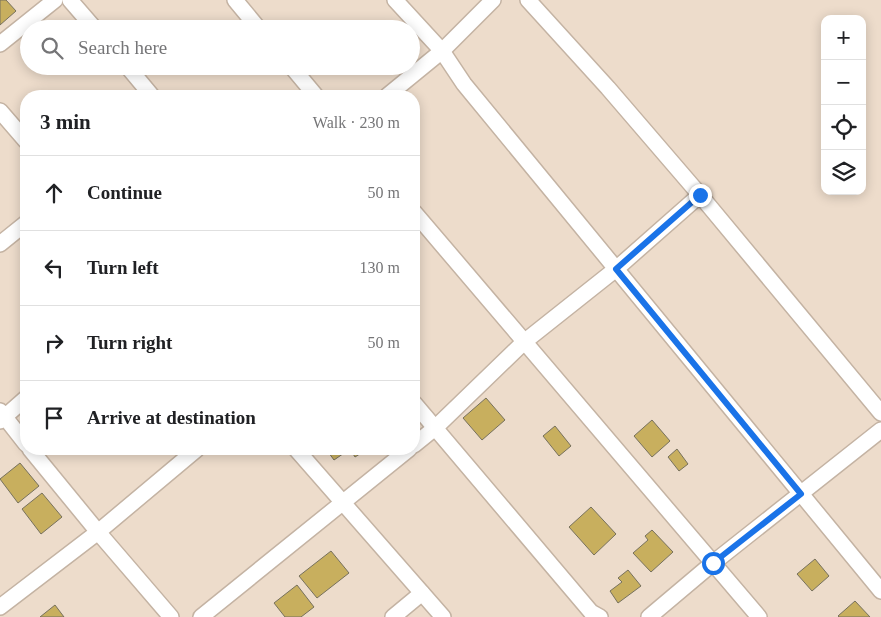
<!DOCTYPE html>
<meta charset="utf-8">
<style>
:root{--surface:#fff;--page:#f6f6f6;--text:#202124;--muted:#757577;--line:#e0e0e0}
body{margin:0;font-family:Georgia,serif;background:var(--page);color:var(--text)}
.controls{position:absolute;right:15px;top:15px;display:grid;overflow:hidden;border-radius:10px;box-shadow:0 2px 12px #0003}
.controls button{width:45px;height:45px;display:grid;place-items:center;padding:0;border:0;border-bottom:1px solid var(--line);background:var(--surface);color:var(--text);font:25px sans-serif}
.stop{position:absolute;width:15px;height:15px;margin:-11px;border:4px solid #1a73e8;border-radius:50%;background:#fff}
.stop.end{background:#1a73e8;border-color:#fff;box-shadow:0 1px 5px #0008}
.list{margin:0;padding:0;list-style:none}
h2{display:flex;justify-content:space-between;align-items:center;height:65px;margin:0;padding:0 20px;font-size:21px}
h2 small{font-size:16px;font-weight:400;color:var(--muted)}
.list li{display:grid;grid-template-columns:32px 1fr auto;gap:15px;align-items:center;box-sizing:border-box;height:75px;padding:0 20px;border-top:1px solid var(--line)}
.list b{display:block;font-size:19px;white-space:nowrap}
.list em{font-size:16px;font-style:normal;color:var(--muted)}
.icon{flex:none;width:28px;height:28px;fill:none;stroke:currentColor;stroke-width:2;stroke-linecap:round;stroke-linejoin:round}
.map{position:relative;flex:none;width:881px;height:617px;overflow:hidden}
.search{position:absolute;background:var(--surface);box-shadow:0 2px 12px #0003;left:20px;top:20px;width:400px;height:55px;display:flex;align-items:center;gap:12px;box-sizing:border-box;padding:0 18px;border-radius:28px;color:var(--muted);font-size:19px}
.panel{position:absolute;background:var(--surface);box-shadow:0 2px 12px #0003;left:20px;top:90px;width:400px;height:365px;border-radius:20px}
.map>svg:first-child{display:block}
.building{fill:#c8af5e;stroke:#77715d}
.lines{fill:none;stroke-linecap:round;stroke-linejoin:round}
.minor-casing{stroke:#c4b3a3;stroke-width:18}
.minor{stroke:#fff;stroke-width:15}
.route{stroke:#1a73e8;stroke-width:6}
</style>
<div class="map">
<svg width="881" height="617" viewBox="0 0 881 617">
<rect width="100%" height="100%" fill="#eddccb"/>
<g class="building">
<path d="M0,0H6L16,11L0,25Z"/>
<path d="M486,398L505,420L482,440L463,418Z"/>
<path d="M652,420L670,441L652,457L634,436Z"/>
<path d="M555,426L571,446L559,456L543,436Z"/>
<path d="M326,449H365L366,450L355,457L350,449L334,460Z"/>
<path d="M677,449L688,464L679,471L668,457Z"/>
<path d="M20,463L39,486L18,503L0,479Z"/>
<path d="M42,493L62,517L41,534L22,509Z"/>
<path d="M591,507L616,534L594,555L569,527Z"/>
<path d="M652,530L673,552L651,572L633,553L648,540L645,536Z"/>
<path d="M331,551L349,573L317,598L299,576Z"/>
<path d="M815,559L829,576L812,591L797,574Z"/>
<path d="M628,570L641,586L618,603L610,591L622,582L618,578Z"/>
<path d="M297,585L314,607L301,617H285L274,603Z"/>
<path d="M855,601L870,617H839L838,616Z"/>
<path d="M55,605L64,617H40Z"/>
</g>
<g class="lines">
<g class="minor-casing">
<g id="minor">
<path d="M70,0L95,29"/>
<path d="M235,0L259,29"/>
<path d="M395,0L442,51L493,0"/>
<path d="M528,0L608,88L700,195L881,413"/>
<path d="M0,44L55,0"/>
<path d="M127,66L152,96"/>
<path d="M291,66L316,96"/>
<path d="M387,96L442,51L464,84L881,591"/>
<path d="M0,111L26,141"/>
<path d="M414,212L759,617"/>
<path d="M0,244L26,223"/>
<path d="M414,403L591,612L600,617"/>
<path d="M0,411L26,444"/>
<path d="M0,421L26,398"/>
<path d="M414,445L435,428L524,342L616,269L700,195"/>
<path d="M30,449L98,532L171,617"/>
<path d="M296,449L443,617"/>
<path d="M0,607L98,532L197,449"/>
<path d="M201,617L409,449"/>
<path d="M393,617L422,593"/>
<path d="M649,617L713,563L881,430"/>
</g>
</g>
<use href="#minor" class="minor"/>
</g>
<g class="lines">
<path class="route" d="M700,195L616,269L801,494L713,563"/>
</g>
</svg>
<div class="controls">
<button>+</button>
<button>−</button>
<button><svg class="icon" aria-label="locate" viewBox="0 0 24 24"><circle cx="12" cy="12" r="6"/><path d="M12 2v4M12 18v4M2 12h4M18 12h4"/></svg></button>
<button><svg class="icon" aria-label="layers" viewBox="0 0 24 24"><path d="M12 4l9 5-9 5-9-5zM3 14l9 5 9-5"/></svg></button>
</div>
<div class="stop" style="left:713px;top:563px"></div>
<div class="stop end" style="left:700px;top:195px"></div>
<div class="search"><svg class="icon" aria-label="search" viewBox="0 0 24 24"><circle cx="10" cy="10" r="6"/><path d="M15 15l6 6"/></svg>Search here</div>
<section class="panel">
<h2>3 min<small>Walk · 230 m</small></h2>
<ul class="list">
<li><svg class="icon" aria-label="ahead" viewBox="0 0 24 24"><path d="M12 20V5M6 11l6-6 6 6"/></svg><div><b>Continue</b></div><em>50 m</em></li>
<li><svg class="icon" aria-label="left" viewBox="0 0 24 24"><path d="M17 20v-9H6M10 6l-5 5 5 5"/></svg><div><b>Turn left</b></div><em>130 m</em></li>
<li><svg class="icon" aria-label="right" viewBox="0 0 24 24"><path d="M7 20v-9h11M14 6l5 5-5 5"/></svg><div><b>Turn right</b></div><em>50 m</em></li>
<li><svg class="icon" aria-label="arrive" viewBox="0 0 24 24"><path d="M6 21V4h12l-3 4 3 4H6"/></svg><div><b>Arrive at destination</b></div></li>
</ul>
</section>
</div>
